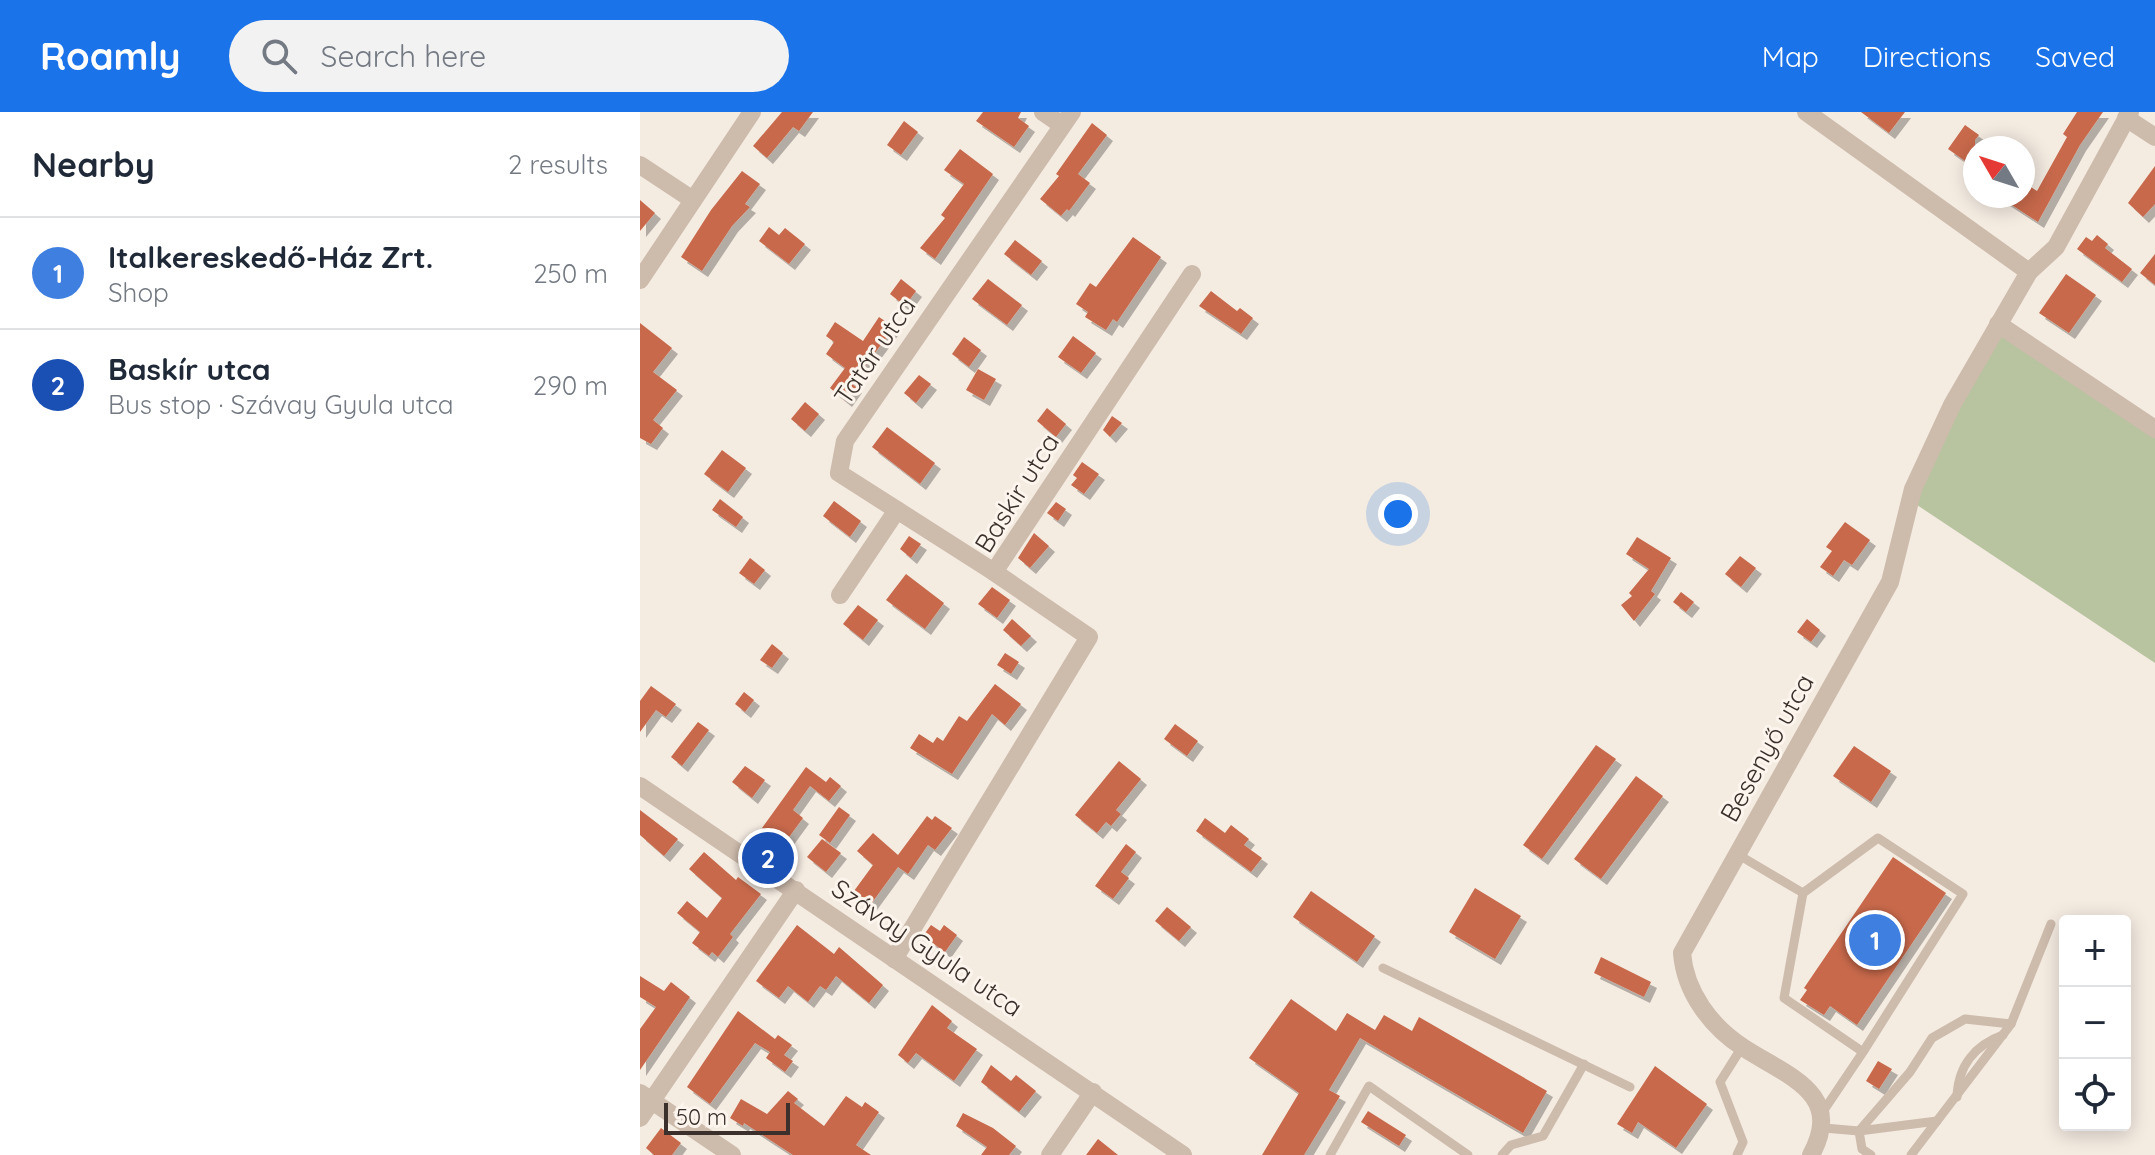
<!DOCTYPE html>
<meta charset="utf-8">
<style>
:root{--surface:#fff;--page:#f2f2f3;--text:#1f2937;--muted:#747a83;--line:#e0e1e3;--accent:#1a73e8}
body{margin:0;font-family:Quicksand,sans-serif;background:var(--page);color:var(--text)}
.controls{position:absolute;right:24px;bottom:24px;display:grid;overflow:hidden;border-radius:8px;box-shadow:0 4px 20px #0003}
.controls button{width:72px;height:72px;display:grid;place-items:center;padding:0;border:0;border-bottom:2px solid var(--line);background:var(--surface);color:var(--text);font:40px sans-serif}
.compass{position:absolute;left:1323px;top:24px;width:72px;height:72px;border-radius:50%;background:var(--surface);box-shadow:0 4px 20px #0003;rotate:309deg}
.scale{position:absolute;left:24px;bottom:20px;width:126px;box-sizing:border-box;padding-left:8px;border:4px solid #3b302b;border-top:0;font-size:22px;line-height:28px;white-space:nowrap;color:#3b302b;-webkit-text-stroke:6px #fbf5ee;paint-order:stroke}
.you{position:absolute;left:758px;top:402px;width:28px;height:28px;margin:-20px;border:6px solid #fff;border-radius:50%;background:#1a73e8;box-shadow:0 0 0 12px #1a73e833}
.badge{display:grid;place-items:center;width:52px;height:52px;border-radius:50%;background:var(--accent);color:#fff;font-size:26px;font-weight:700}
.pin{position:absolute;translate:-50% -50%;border:4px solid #fff;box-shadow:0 2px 8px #0006}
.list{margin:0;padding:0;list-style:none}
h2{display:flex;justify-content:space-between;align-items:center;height:104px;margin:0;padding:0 32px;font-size:34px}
h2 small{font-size:26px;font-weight:400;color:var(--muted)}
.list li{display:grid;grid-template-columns:52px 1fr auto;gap:24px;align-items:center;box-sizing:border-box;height:112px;padding:0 32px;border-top:2px solid var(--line)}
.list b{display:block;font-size:30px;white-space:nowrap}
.list p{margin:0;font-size:26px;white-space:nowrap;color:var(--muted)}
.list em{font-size:26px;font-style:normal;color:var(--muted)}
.icon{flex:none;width:44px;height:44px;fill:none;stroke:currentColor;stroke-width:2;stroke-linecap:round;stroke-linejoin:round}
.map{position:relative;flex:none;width:1515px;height:1043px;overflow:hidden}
header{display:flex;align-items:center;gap:48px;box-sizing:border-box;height:112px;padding:0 40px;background:var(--accent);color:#fff}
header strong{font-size:38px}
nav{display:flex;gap:44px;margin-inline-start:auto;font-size:28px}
.search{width:560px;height:72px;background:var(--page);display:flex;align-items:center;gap:20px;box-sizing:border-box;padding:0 28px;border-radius:44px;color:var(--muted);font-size:30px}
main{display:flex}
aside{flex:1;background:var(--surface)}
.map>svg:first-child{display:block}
.green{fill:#b8c4a0}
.building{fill:#c8694b;filter:url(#shadow)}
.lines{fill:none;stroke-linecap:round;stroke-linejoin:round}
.service{stroke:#cdbbac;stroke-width:9}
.minor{stroke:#cdbbac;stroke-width:18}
.labels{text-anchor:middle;stroke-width:6;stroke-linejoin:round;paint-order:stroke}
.street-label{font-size:26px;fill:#3b302b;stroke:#fbf5ee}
</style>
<header>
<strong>Roamly</strong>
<div class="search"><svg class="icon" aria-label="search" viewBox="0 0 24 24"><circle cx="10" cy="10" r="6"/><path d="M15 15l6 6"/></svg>Search here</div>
<nav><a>Map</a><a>Directions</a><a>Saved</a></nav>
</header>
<main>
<aside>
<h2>Nearby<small>2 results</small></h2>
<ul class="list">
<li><span class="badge" style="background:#3f7fe0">1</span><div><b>Italkereskedő-Ház Zrt.</b><p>Shop</p></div><em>250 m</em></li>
<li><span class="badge" style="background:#1a4fb4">2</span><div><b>Baskír utca</b><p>Bus stop · Szávay Gyula utca</p></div><em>290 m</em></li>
</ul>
</aside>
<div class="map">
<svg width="1515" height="1043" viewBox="0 0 1515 1043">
<defs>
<filter id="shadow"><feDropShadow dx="6" dy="6" stdDeviation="0" flood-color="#0004"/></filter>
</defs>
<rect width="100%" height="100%" fill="#f4ebe1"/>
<path class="green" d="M1364,220L1515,323V551L1265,385Z"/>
<g class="building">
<path d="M142,0H173L159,19L153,15L127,46L113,34Z"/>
<path d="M343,0H381L378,6L389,14L374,35L336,9Z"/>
<path d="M1221,0H1265L1249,21Z"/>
<path d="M1437,0H1463L1440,33L1398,110L1358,84H1383V70L1397,79L1427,25L1423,22Z"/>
<path d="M264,9L278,20L261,43L247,33Z"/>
<path d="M452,11L467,23L438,62L450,71L429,99L427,97L421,104L400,87L419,64L416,62Z"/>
<path d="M1325,13L1339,23L1335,28V56L1308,37Z"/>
<path d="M320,37L353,62L295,147L280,136L305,106L301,103L324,72L304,58Z"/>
<path d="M1515,54V92L1503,105L1488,91Z"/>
<path d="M102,59L120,72L105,92L110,95L92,114L62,159L41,145L71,98Z"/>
<path d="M0,88L15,101L0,119Z"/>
<path d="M129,115L139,123L145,116L165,132L149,152L119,129Z"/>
<path d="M1457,123L1468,132L1465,136L1492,157L1482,170L1437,137L1446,125L1452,129Z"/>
<path d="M493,125L521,145L477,210L473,207L466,218L445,205L448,200L436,192L450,171L456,175Z"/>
<path d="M375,128L402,149L391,163L364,142Z"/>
<path d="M1515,142V173L1500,161Z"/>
<path d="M1426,162L1456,183L1429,221L1399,201Z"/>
<path d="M261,167L276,179L265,194L250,182Z"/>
<path d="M348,167L382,193L367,213L332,187Z"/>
<path d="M571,179L597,199L600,196L613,206L601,222L559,194Z"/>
<path d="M239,205L254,215L212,272L216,275L206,289L190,276L205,256L186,242L194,230L186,224L195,210L223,229Z"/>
<path d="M0,211L32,236L13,260L37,278L13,308L23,316L11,332L0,326Z"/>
<path d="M433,224L456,241L441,261L418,245Z"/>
<path d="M324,225L341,238L329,255L312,242Z"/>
<path d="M338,257L356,267L344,288L326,278Z"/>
<path d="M279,263L291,272L276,291L264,281Z"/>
<path d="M165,290L179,302L165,319L151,307Z"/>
<path d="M407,296L426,312L416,325L397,309Z"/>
<path d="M472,304L482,311L470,325L463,318Z"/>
<path d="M247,315L295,351L280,372L232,335Z"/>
<path d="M82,338L106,356L88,380L64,362Z"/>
<path d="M442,350L459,362L444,382L431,373L437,366L433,363Z"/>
<path d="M80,387L103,405L96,415L72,398Z"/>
<path d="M194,389L221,409L210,425L183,404Z"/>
<path d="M416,390L426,397L418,409L407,401Z"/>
<path d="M1205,410L1230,428L1212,453L1204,448L1193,464L1180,455L1192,439L1186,435Z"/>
<path d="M394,421L409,434L390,456L378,446Z"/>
<path d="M269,424L281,432L271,446L260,437Z"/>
<path d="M997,425L1031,446L1011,479L1015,482L994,509L981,493L992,484L989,481L1009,457L986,442Z"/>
<path d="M1100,444L1116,456L1101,475L1085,462Z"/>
<path d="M110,446L125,458L114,472L99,461Z"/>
<path d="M266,462L304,491L285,517L246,488Z"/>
<path d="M352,475L370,488L357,506L338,492Z"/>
<path d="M1041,480L1054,490L1046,500L1033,490Z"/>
<path d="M218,493L238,508L223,528L203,512Z"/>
<path d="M372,507L391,524L381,534L363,518Z"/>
<path d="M1167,507L1180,518L1171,530L1157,520Z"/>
<path d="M132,532L143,541L132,556L120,548Z"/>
<path d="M365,541L379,550L371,562L357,553Z"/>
<path d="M355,572L381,592L365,613L352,602L312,662L270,636L279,622L293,631L297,625L303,629L319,604L327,609Z"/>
<path d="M11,574L36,592L26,605L16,598L0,620V589Z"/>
<path d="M104,580L114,588L105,600L95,592Z"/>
<path d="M58,610L69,618L42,654L31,645Z"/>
<path d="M535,612L558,629L547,644L524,627Z"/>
<path d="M956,633L976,647L902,747L883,733Z"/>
<path d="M1214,634L1251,659L1231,690L1193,664Z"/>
<path d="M479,649L501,667L476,698L481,702L471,714L466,710L457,721L435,703Z"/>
<path d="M105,654L125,668L112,686L92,670Z"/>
<path d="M166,655L186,670L190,665L201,674L189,689L170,674L153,698L163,706L144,732L122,716Z"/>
<path d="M996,664L1023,684L961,767L934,747Z"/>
<path d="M199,695L210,703L190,731L179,723Z"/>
<path d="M0,698L38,727L24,744L0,723Z"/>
<path d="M287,704L292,708L295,704L312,716L295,738L288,733L268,762L258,755L231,792L214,779L233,753L217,739L233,721L258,743Z"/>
<path d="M565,706L585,721L591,713L609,727L604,733L622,746L611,760L556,719Z"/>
<path d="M182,727L201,741L186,760L167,745Z"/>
<path d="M486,732L496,740L481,760L489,766L473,787L455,774Z"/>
<path d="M64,740L96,768L98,765L121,782L90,822L93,825L78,845L72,840L69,844L52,831L60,820L37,801L47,789L67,806L82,786L49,757Z"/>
<path d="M1253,745L1306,781L1217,913L1190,894L1184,903L1160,888L1167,878L1164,876Z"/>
<path d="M835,776L881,804L855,847L809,820Z"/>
<path d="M671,779L735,824L717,850L653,805Z"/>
<path d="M527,795L551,815L539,829L515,809Z"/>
<path d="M157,813L194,842L199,835L243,873L229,891L196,864L186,878L180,874L168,890L148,874L139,886L116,869Z"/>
<path d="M291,813L300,819L304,813L317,823L305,840L283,824Z"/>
<path d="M961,845L1011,870L1004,885L954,861Z"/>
<path d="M0,864L24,879L31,870L50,885L0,958V917L16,895L0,885Z"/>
<path d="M651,887L696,919L707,901L735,918L744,903L772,919L779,905L907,979L883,1021L720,926L689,978L700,984L664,1043H622L659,981L609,946Z"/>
<path d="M292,893L312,909L307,916L337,937L314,969L276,941L268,951L258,943Z"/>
<path d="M98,899L135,927L138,923L152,933L144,943L153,949L145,960L126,946L130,940L115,931L70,992L47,975Z"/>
<path d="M1238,949L1252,957L1239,977L1226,969Z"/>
<path d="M351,953L371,969L376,963L396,979L379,1000L341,970Z"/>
<path d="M1015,954L1067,992L1036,1036L998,1010L992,1021L977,1012Z"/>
<path d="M148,979L158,987L154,991L184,1014L206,984L222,995L225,990L239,1000L216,1033L231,1043H153L104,1011L103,1014L90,1006L101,987L127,1002Z"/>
<path d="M728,999L766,1023L759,1034L721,1010Z"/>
<path d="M323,1001L353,1016L376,1034L369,1043H341L347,1035L316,1014Z"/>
<path d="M21,1016L41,1031L32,1043H14L6,1036Z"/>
<path d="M458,1027L478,1043H446Z"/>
</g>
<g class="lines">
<g class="service">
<path d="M1097,742L1163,781"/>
<path d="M743,856L990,975"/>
<path d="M1317,985C1318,954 1335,933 1363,923"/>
<path d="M1182,1001L1223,940L1144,886L1163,781L1238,726L1323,782L1223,940"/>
<path d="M1184,1016L1219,1019L1297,1009"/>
<path d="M1219,1019L1270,960L1292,926L1325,907L1371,912"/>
<path d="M1219,1019L1222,1037L1231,1043"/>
<path d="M690,1043L729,974L828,1043"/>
<path d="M862,1043L871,1033L903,1024L944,952"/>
<path d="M1097,1043L1103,1030L1080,970L1102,935"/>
<path d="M1271,1043L1371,912L1411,812"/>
</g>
<g class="minor">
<path d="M403,0L422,13"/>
<path d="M1166,0L1389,160"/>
<path d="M1486,6L1515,25"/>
<path d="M0,53L53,88"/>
<path d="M0,168L112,0"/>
<path d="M1358,212L1515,317"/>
<path d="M354,460L199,361L205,329L432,0"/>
<path d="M200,483L257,398"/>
<path d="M0,674L543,1043"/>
<path d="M254,847L449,525L354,460L552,162"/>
<path d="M0,981L92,1043"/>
<path d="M0,1006L156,778"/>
<path d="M410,1043L453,980"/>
<path d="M1171,1043C1205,981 1147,964 1104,936C1071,915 1045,880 1042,841L1250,470L1273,377L1312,293L1389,160L1416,135L1490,0"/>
</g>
</g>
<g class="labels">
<g class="street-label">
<text transform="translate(235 239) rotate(-56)" y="9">Tatár utca</text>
<text transform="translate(377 381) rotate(-58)" y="9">Baskir utca</text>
<text transform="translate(1127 636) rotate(-61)" y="9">Besenyő utca</text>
<text transform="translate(287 836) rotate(34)" y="9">Szávay Gyula utca</text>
</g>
</g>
</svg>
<div class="controls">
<button>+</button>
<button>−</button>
<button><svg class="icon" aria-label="locate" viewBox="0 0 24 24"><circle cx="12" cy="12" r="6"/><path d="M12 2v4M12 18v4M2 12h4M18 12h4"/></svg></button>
</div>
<svg class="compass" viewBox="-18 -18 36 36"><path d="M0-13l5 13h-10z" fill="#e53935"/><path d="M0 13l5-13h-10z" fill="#747a83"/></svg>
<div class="scale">50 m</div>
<div class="you"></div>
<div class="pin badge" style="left:1235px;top:828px;background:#3f7fe0">1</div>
<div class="pin badge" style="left:128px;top:746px;background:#1a4fb4">2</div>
</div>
</main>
